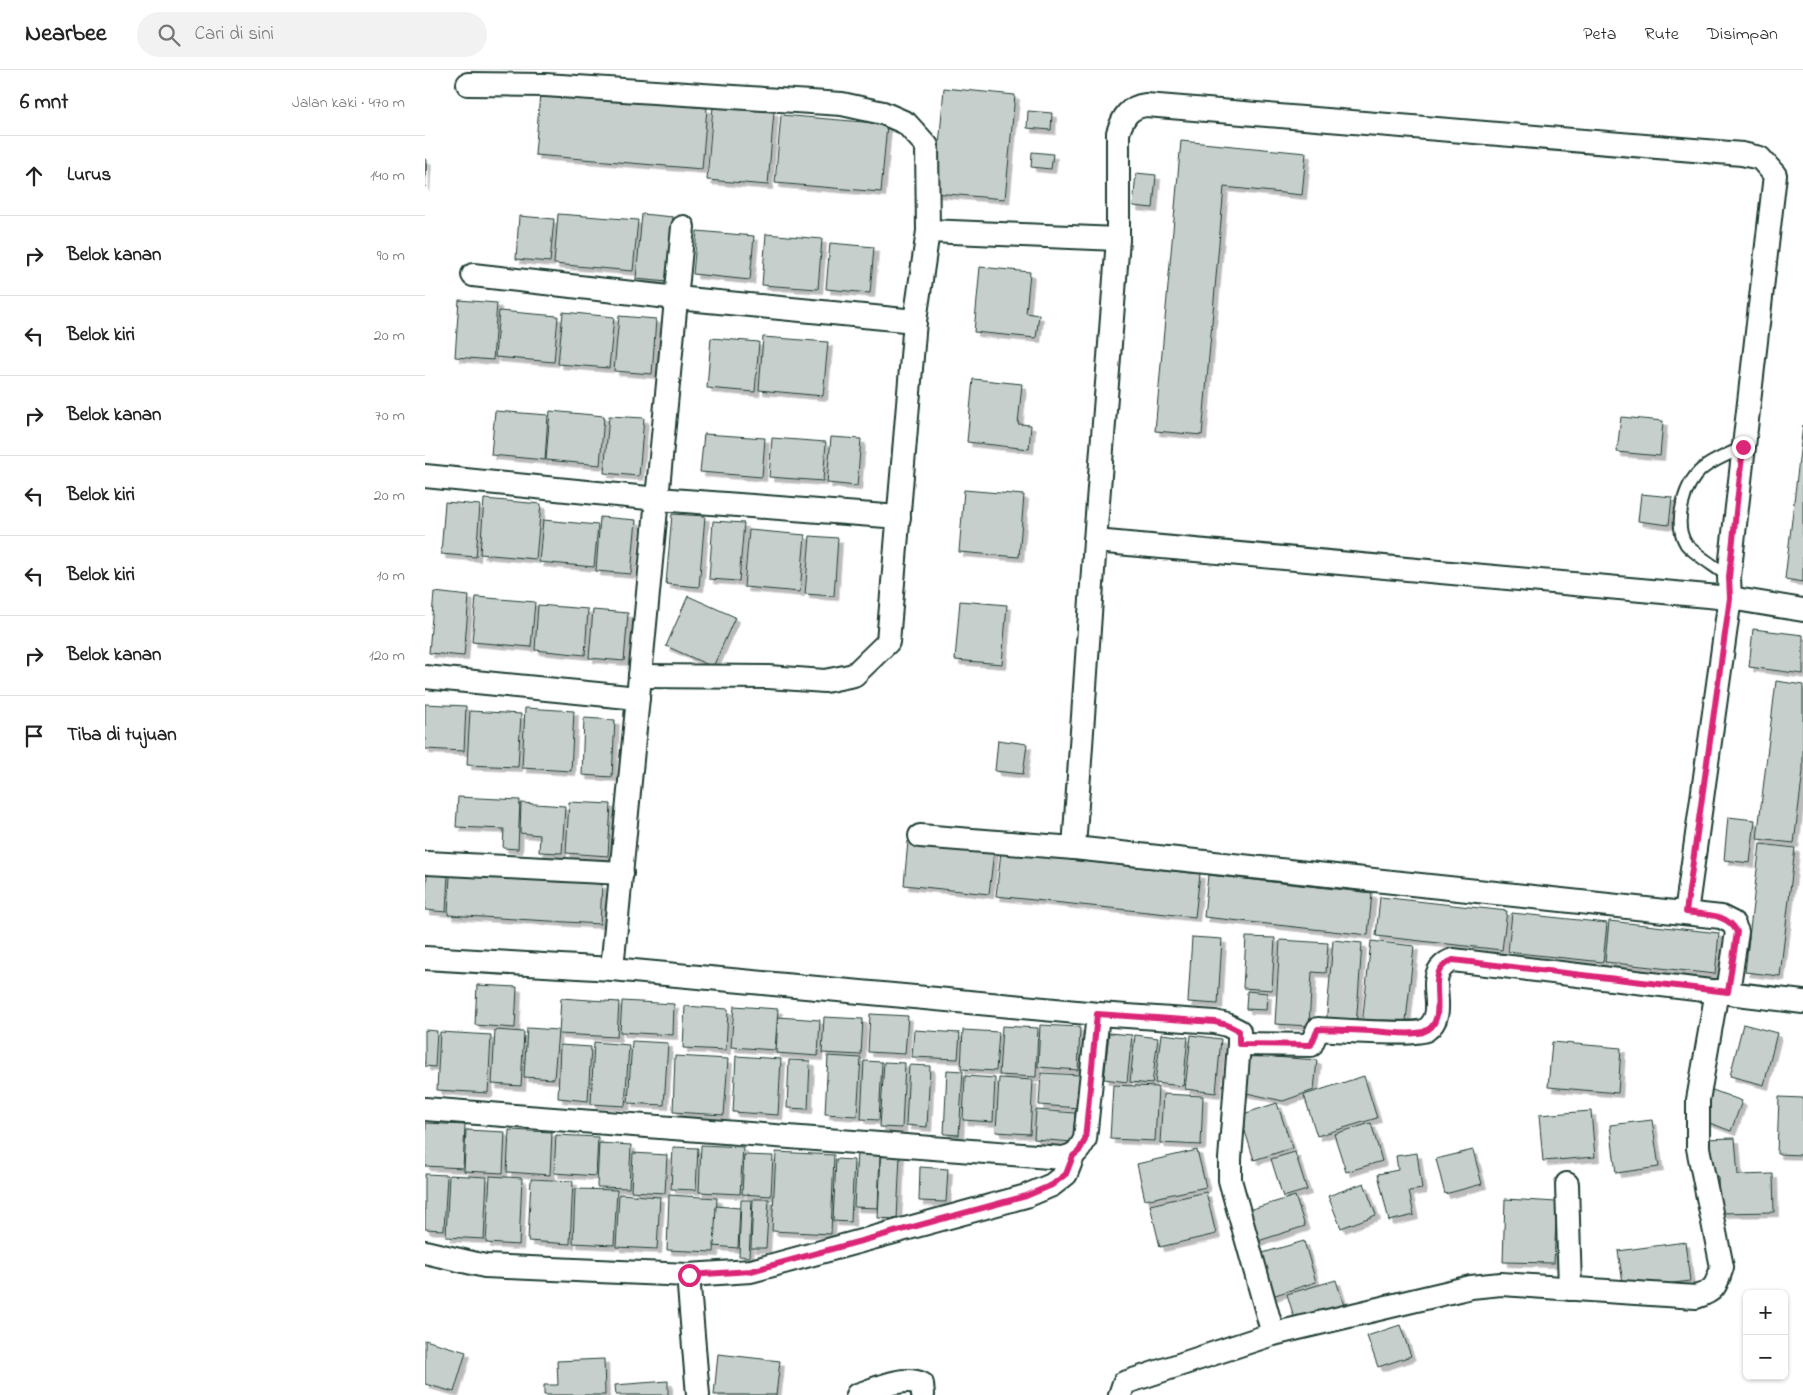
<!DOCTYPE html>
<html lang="id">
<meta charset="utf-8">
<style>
:root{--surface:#fff;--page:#f2f2f2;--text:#222;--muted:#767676;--line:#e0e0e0}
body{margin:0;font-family:"Indie Flower",sans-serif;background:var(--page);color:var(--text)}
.controls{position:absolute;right:15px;bottom:15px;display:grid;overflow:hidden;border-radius:8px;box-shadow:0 1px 4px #0004}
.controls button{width:45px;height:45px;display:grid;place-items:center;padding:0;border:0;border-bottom:1px solid var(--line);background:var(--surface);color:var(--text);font:25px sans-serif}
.stop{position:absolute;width:15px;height:15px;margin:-11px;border:4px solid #db2777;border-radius:50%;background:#fff}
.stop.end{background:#db2777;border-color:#fff;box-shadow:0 1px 5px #0008}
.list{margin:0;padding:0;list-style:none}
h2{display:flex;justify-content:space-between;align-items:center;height:65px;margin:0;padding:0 20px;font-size:21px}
h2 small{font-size:16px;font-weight:400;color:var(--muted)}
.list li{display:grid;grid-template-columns:32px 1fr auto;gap:15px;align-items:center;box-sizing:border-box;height:80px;padding:0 20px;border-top:1px solid var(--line)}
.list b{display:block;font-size:19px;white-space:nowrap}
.list em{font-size:16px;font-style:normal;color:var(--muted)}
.icon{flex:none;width:28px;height:28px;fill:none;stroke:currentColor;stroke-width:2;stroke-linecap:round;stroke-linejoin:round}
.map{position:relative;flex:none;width:1378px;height:1325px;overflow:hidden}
header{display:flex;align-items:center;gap:30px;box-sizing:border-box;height:70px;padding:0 25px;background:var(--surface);border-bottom:1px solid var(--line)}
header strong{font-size:24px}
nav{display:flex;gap:28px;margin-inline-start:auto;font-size:18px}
.search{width:350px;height:45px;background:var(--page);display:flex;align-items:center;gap:12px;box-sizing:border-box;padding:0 18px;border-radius:28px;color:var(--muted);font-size:19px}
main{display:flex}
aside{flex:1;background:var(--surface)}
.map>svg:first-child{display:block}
.building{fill:#c7cfcc;stroke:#1f3d34;filter:url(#shadow)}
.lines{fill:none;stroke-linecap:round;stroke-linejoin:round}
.service-casing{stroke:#1f3d34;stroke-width:15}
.minor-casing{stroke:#1f3d34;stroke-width:26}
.service{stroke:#fff;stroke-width:11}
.minor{stroke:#fff;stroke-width:22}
.route{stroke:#db2777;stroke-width:6}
</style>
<header>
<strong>Nearbee</strong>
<div class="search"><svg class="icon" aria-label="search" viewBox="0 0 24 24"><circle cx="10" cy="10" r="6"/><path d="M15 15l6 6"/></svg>Cari di sini</div>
<nav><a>Peta</a><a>Rute</a><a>Disimpan</a></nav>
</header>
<main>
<aside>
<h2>6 mnt<small>Jalan kaki · 470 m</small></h2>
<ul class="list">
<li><svg class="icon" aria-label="ahead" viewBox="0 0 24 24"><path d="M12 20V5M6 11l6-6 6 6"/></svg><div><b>Lurus</b></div><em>140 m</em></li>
<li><svg class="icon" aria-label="right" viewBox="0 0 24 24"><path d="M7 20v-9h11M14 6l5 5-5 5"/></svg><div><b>Belok kanan</b></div><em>90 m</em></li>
<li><svg class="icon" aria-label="left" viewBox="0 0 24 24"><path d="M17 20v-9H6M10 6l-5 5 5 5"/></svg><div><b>Belok kiri</b></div><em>20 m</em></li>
<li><svg class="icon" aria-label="right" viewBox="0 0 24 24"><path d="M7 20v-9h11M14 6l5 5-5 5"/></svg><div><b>Belok kanan</b></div><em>70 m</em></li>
<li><svg class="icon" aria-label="left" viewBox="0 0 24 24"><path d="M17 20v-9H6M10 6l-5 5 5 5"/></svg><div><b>Belok kiri</b></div><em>20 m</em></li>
<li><svg class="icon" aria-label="left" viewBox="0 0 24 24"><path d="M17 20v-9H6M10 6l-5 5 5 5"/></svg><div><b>Belok kiri</b></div><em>10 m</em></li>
<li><svg class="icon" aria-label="right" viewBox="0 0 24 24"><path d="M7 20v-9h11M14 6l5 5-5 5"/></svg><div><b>Belok kanan</b></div><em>120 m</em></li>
<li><svg class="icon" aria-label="arrive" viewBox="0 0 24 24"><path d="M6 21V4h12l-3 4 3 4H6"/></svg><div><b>Tiba di tujuan</b></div></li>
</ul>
</aside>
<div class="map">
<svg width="1378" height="1325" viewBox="0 0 1378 1325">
<defs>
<filter id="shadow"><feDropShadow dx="4.5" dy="4.5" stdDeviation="0" flood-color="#0004"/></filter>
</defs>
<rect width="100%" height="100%" fill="#fff"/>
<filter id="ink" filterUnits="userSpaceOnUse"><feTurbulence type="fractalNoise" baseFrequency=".02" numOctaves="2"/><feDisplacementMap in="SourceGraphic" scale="10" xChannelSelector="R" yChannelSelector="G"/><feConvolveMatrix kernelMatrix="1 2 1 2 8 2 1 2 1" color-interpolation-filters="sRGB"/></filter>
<g filter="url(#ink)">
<g class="building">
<path d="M519,18L590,25L580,129L510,123Z"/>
<path d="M115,23L282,38L277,99L110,85Z"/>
<path d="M288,36L349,41L343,115L282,110Z"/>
<path d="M603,41L627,43L626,60L602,58Z"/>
<path d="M356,45L462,54L456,122L350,113Z"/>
<path d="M756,71L881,83L877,125L799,117L777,365L730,361Z"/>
<path d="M607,82L628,84L626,99L606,97Z"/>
<path d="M0,89L2,90L0,117Z"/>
<path d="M711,103L731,105L728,138L708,136Z"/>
<path d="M133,144L213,150L208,201L129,194Z"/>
<path d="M217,144L248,147L243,212L211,209Z"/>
<path d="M94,146L129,149L125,192L91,189Z"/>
<path d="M272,161L329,166L325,210L268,204Z"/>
<path d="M341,164L397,169L393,219L337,215Z"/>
<path d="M405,173L449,177L445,223L401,219Z"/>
<path d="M555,197L605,202L601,243L614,245L611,268L549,262Z"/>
<path d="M34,230L72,233L68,290L30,287Z"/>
<path d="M74,241L133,246L129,292L70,287Z"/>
<path d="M138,242L189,247L184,298L133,294Z"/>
<path d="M194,246L231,249L227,304L189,301Z"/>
<path d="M338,267L403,272L398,326L334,320Z"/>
<path d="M286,268L334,272L330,322L282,318Z"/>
<path d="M548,309L597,314L593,354L606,355L604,379L542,372Z"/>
<path d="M70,341L123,345L120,390L66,385Z"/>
<path d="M125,341L179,346L175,395L121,390Z"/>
<path d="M184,346L219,348L214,406L179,403Z"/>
<path d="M1196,347L1238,351L1235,386L1192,382Z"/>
<path d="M1378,355V512L1360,509Z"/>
<path d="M279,364L340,368L337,407L275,402Z"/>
<path d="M406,367L436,369L432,416L402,413Z"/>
<path d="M347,368L401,372L398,411L344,407Z"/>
<path d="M539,420L599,425L594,487L534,482Z"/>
<path d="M1216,424L1247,427L1244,455L1213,451Z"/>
<path d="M59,429L116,434L111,489L55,484Z"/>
<path d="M20,432L55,435L51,487L16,484Z"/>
<path d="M247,444L280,446L274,517L241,514Z"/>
<path d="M175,447L211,450L206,504L171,501Z"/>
<path d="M118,450L173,455L169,497L114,492Z"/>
<path d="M288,451L319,453L314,511L284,509Z"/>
<path d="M324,460L380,465L375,522L319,517Z"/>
<path d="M385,466L413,468L409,526L380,524Z"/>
<path d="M9,522L44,526L39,586L4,583Z"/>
<path d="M263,526L310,547L288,597L241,576Z"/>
<path d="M51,527L110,532L106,577L47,572Z"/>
<path d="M535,531L582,535L577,594L530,590Z"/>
<path d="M113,535L163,539L160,585L110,580Z"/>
<path d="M168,540L203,543L199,591L164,588Z"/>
<path d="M1328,559L1378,565V604L1324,597Z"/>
<path d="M1351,611L1378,615V701L1369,773L1332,769Z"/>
<path d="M0,634L41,636L39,681L0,679Z"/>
<path d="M100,638L149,641L146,701L97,698Z"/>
<path d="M45,641L96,644L93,697L42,695Z"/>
<path d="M159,648L190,650L187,707L157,705Z"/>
<path d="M573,670L602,674L598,704L570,701Z"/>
<path d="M33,727L95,730L93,779L78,778L79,759L31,757Z"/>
<path d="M144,732L186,734L183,786L141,783Z"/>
<path d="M96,733L140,736L137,783L114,782L115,765L95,763Z"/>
<path d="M1303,747L1330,750L1325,793L1299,790Z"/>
<path d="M483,771L569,781L564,824L479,815Z"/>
<path d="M1335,774L1370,778L1355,906L1320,902Z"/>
<path d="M576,782L775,804L770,847L571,826Z"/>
<path d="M2,803L23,804L21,842L0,840Z"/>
<path d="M25,805L177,814L175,854L23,845Z"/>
<path d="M783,805L947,823L943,865L779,847Z"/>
<path d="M955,827L1082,841L1077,880L951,866Z"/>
<path d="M1087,843L1182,853L1178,892L1083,882Z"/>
<path d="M1184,851L1294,863L1290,904L1180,892Z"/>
<path d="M767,867L797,869L793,934L763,932Z"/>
<path d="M821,867L850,868L847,920L818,918Z"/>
<path d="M855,870L903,873L901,903L887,902L884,956L850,954Z"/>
<path d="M908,870L937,873L931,957L901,955Z"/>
<path d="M946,871L989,876L980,960L937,955Z"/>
<path d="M52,915L92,917L90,958L50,955Z"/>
<path d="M822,921L842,923L841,940L821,939Z"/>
<path d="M136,928L194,932L192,967L134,964Z"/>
<path d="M197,931L249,934L248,965L195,962Z"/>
<path d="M260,936L303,939L301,980L258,978Z"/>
<path d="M309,936L353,939L350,980L306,977Z"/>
<path d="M445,944L483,946L480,984L443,982Z"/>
<path d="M353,947L395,950L393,986L351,983Z"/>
<path d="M399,947L438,949L436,985L397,983Z"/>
<path d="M1318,954L1352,963L1339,1015L1305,1006Z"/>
<path d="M615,955L655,957L653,1000L613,997Z"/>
<path d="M577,956L613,958L611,1007L574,1005Z"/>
<path d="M102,958L133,960L129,1009L99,1007Z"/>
<path d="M0,960L12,961L10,997L0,996Z"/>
<path d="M70,960L99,962L96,1016L67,1014Z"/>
<path d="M489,960L535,963L533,989L487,987Z"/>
<path d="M538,960L574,962L571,1001L536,999Z"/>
<path d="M15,962L66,965L63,1023L12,1020Z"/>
<path d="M684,963L707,965L702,1012L679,1009Z"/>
<path d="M736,964L763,967L758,1016L730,1013Z"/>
<path d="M710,965L733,968L727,1014L705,1012Z"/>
<path d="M766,965L796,969L791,1023L760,1019Z"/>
<path d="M207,971L243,973L239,1035L203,1033Z"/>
<path d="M169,972L204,975L200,1036L166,1034Z"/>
<path d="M1127,972L1196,978L1193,1023L1123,1017Z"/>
<path d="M135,975L166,977L163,1031L133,1028Z"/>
<path d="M820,985L892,990L889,1020L858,1031L817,1022Z"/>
<path d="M250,986L303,989L299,1045L248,1042Z"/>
<path d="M311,986L356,989L353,1045L308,1042Z"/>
<path d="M403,986L436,988L432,1046L400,1044Z"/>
<path d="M364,990L385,991L383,1039L362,1038Z"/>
<path d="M439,991L457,992L454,1050L436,1049Z"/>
<path d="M459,992L480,993L477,1058L455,1057Z"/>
<path d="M484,995L505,996L502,1057L481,1055Z"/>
<path d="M522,1000L538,1001L534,1065L519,1064Z"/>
<path d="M616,1003L656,1005L654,1038L614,1035Z"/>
<path d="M540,1006L570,1008L568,1052L538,1050Z"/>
<path d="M939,1006L952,1048L892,1066L879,1025Z"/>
<path d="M574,1008L608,1010L605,1064L571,1062Z"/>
<path d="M688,1015L733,1017L730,1071L685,1069Z"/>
<path d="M1285,1019L1317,1031L1306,1061L1274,1049Z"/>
<path d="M738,1024L778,1026L776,1075L735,1073Z"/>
<path d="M1354,1027L1378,1028V1085L1352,1084Z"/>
<path d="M852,1033L867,1078L829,1090L815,1045Z"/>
<path d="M611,1040L650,1043L648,1072L609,1069Z"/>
<path d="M1166,1041L1170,1087L1118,1091L1114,1045Z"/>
<path d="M1227,1050L1234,1097L1191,1103L1185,1055Z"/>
<path d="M1,1053L40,1055L38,1098L0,1096Z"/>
<path d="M946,1053L957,1091L921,1102L909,1064Z"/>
<path d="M41,1060L80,1062L78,1103L39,1101Z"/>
<path d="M84,1060L127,1062L125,1105L82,1102Z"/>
<path d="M131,1065L173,1067L171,1106L129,1103Z"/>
<path d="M1310,1068L1313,1105L1348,1104L1349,1142L1294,1143L1293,1106L1281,1107L1278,1069Z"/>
<path d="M174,1073L206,1075L204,1118L172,1117Z"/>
<path d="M276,1075L318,1077L315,1124L274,1122Z"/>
<path d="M248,1077L273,1078L271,1120L246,1119Z"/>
<path d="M772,1080L781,1117L720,1130L712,1094Z"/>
<path d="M1048,1080L1057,1114L1020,1124L1011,1089Z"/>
<path d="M432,1081L455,1082L453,1138L429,1137Z"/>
<path d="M351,1082L409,1085L406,1164L347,1161Z"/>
<path d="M870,1082L882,1120L858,1127L846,1089Z"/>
<path d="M208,1083L242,1085L240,1123L206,1121Z"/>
<path d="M992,1083L997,1119L984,1121L989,1145L964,1151L953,1104L973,1100L971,1086Z"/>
<path d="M456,1084L475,1085L472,1149L453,1148Z"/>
<path d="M319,1085L348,1086L346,1126L317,1124Z"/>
<path d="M411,1089L429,1090L426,1152L408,1151Z"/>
<path d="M495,1097L523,1099L521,1132L494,1131Z"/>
<path d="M0,1104L22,1105L19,1160L0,1159Z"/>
<path d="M24,1105L62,1107L59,1169L21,1167Z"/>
<path d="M65,1106L97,1108L94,1175L61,1173Z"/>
<path d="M106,1109L148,1111L145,1174L103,1171Z"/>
<path d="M939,1113L951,1145L916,1158L903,1126Z"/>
<path d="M150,1119L192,1120L189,1175L148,1173Z"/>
<path d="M781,1122L791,1164L735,1177L725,1135Z"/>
<path d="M194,1124L235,1127L232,1179L191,1177Z"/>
<path d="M244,1125L292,1128L289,1182L242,1180Z"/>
<path d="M870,1126L880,1156L827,1173L817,1142Z"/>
<path d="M328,1129H344L341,1178H326Z"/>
<path d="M1080,1129L1132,1132L1129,1193L1078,1192Z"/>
<path d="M316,1130H327L324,1187L314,1186Z"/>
<path d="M291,1136L315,1138L313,1178L289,1176Z"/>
<path d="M879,1171L891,1212L847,1226L834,1184Z"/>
<path d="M1260,1172L1265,1211L1199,1219L1193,1181Z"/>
<path d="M911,1210L920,1239L871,1254L862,1224Z"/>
<path d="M975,1255L986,1286L953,1297L942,1266Z"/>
<path d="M0,1270L41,1282L29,1322L0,1314Z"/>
<path d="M293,1284L355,1291L351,1325H289Z"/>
<path d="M179,1289L180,1325H119V1315H133L132,1291Z"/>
<path d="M243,1311V1325H191L190,1315Z"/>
</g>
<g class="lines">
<g class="service-casing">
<path id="service" d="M1304,507C1294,499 1268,483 1261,474C1248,454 1259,414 1277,399C1288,390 1305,384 1318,377"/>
</g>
<g class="minor-casing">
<g id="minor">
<path d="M43,14L120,15L417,34L458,43L481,53L502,76L503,161L490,251L463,572L429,605L400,611L343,607L215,606"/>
<path d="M503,161L693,169"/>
<path d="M48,205L252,228L490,251"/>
<path d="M0,406L233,429L474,447"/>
<path d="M670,471L1305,528L1378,540"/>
<path d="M0,607L213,628"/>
<path d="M495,766L649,778L1296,847L1308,853L1312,862L1303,922"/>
<path d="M649,778L670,471L693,169V63C698,47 704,37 721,35L1317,84L1335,88L1350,105L1304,507L1305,528L1261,843"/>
<path d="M2,793L197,803"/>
<path d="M0,888L187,899L673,944L790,952L802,955L814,961V974L805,1089V1110L848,1264"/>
<path d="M187,899L258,157"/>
<path d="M814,974L886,975L893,959C910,960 992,966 1001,960C1025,943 1000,912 1018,896C1021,893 1025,891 1028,890L1378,932"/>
<path d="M0,1039L637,1088C650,1086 654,1081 660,1069L673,944"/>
<path d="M1142,1114L1145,1219"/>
<path d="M0,1182L60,1196L263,1205L326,1201L601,1126L627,1115L641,1104L648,1086"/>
<path d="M263,1205L273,1325"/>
<path d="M432,1325C451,1319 478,1305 497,1314L498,1325"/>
<path d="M695,1325L699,1313L848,1264L1046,1217L1076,1214L1271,1227C1290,1221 1291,1216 1297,1197L1273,1078V1030L1292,921"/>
</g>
</g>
<use href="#service" class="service"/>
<use href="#minor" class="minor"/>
</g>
</g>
<g class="lines" filter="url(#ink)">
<path class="route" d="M264,1205L326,1201L601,1126L627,1115L641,1104L648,1086L654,1081L660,1070L672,944L790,952L802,955L814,961V974L886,975L893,959C915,960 937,960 959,962C972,963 986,965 998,962C1026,953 1002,910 1018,896C1021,893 1025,891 1028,890L1303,922L1312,862C1303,843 1280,845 1261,842L1305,528L1304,507L1318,377"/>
</g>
</svg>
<div class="controls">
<button>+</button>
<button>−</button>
</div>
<div class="stop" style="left:264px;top:1205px"></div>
<div class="stop end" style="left:1318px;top:377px"></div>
</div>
</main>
